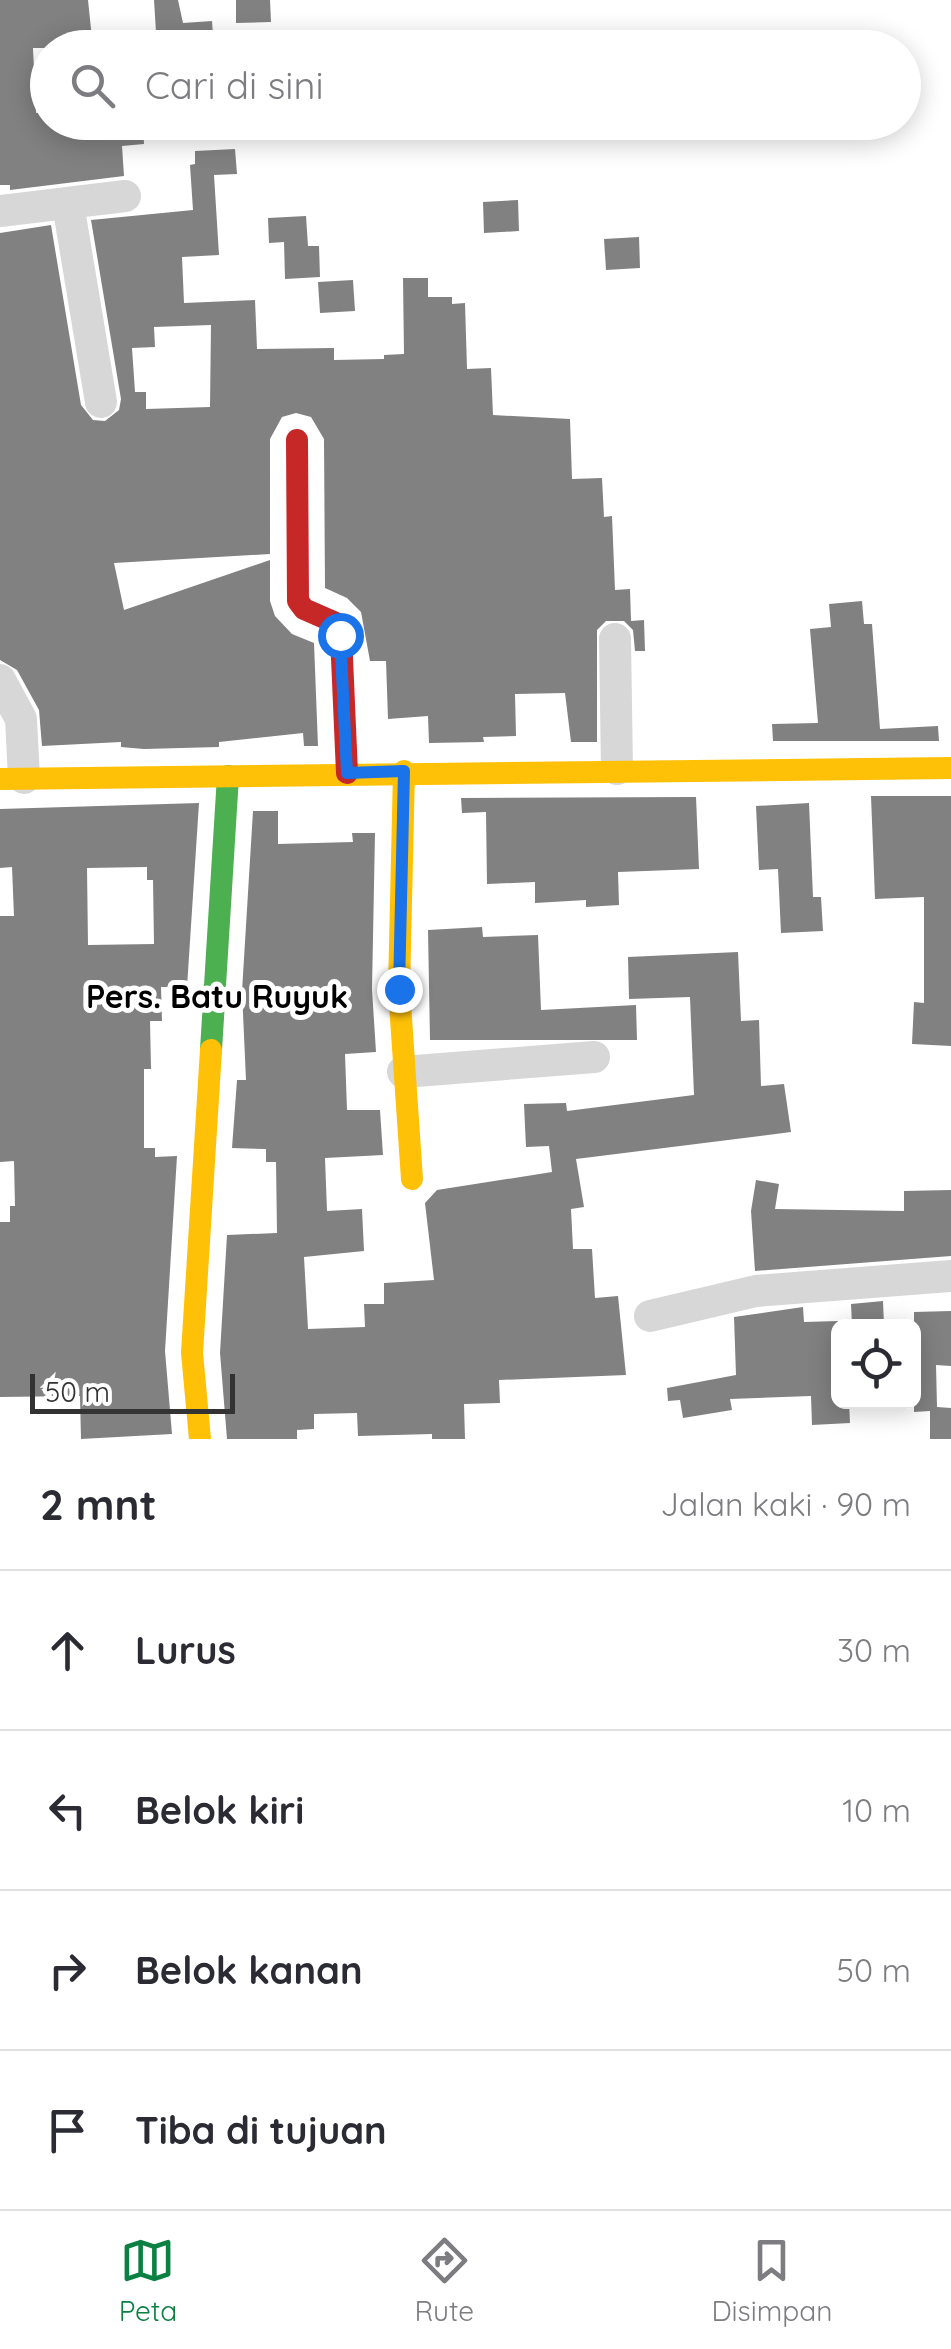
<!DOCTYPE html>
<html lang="id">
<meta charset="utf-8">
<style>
:root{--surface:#fff;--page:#f7f7f7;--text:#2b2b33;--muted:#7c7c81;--line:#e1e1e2;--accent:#0b8043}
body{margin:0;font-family:Quicksand,sans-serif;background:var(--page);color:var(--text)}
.controls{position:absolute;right:30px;bottom:30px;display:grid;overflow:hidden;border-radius:15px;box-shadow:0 5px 25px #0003}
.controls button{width:90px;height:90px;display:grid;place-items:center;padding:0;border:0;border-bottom:2px solid var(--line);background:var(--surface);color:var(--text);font:50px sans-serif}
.scale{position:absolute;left:30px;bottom:25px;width:205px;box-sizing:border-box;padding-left:10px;border:5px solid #333;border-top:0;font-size:28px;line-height:35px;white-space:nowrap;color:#333;-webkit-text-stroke:8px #fff;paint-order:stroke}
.stop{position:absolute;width:30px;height:30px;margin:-22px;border:8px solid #1a73e8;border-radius:50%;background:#fff}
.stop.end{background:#1a73e8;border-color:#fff;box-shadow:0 2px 10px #0008}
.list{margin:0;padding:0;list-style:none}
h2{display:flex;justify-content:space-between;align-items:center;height:130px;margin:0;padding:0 40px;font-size:42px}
h2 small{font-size:32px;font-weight:400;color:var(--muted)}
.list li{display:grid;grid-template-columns:65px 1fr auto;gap:30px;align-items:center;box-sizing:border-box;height:160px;padding:0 40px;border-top:2px solid var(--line)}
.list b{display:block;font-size:38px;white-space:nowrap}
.list em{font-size:32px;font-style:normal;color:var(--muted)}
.icon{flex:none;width:55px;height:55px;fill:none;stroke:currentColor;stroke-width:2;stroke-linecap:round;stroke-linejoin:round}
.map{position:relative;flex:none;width:951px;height:1439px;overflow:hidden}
.search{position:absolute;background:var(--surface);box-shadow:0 5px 25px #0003;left:30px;right:30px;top:30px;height:110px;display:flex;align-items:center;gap:25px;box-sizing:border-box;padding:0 35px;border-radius:55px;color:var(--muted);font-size:38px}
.sheet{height:770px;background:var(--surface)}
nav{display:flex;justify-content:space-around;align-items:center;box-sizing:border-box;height:140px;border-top:2px solid var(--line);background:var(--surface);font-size:28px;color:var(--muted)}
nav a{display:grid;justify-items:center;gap:5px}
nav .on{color:var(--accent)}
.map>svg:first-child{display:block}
.building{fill:#818181;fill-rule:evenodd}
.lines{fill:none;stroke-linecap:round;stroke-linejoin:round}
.street{stroke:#d7d7d7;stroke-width:32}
.fast{stroke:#4caf50;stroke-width:22}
.slow{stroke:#ffc107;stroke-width:22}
.jam{stroke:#c62828;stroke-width:22}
.route{stroke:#1a73e8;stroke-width:12}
.labels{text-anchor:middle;stroke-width:10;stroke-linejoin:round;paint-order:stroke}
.quarter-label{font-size:32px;font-weight:bold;fill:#000;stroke:#fff}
</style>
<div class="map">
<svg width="951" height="1439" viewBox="0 0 951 1439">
<rect width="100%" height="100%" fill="#fff"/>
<g class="building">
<path d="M0,0H88L93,48H33L36,113L48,112V122H143L144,144L122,146L124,176L10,190V185H0Z"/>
<path d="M154,0H178L183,23L212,21L214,48H157Z"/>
<path d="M236,0H270L271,22L236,23Z"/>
<path d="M235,149L237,174L214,175L219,255L182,257L184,303L255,300L257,349L334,348V360L384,359V355L404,354L403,278H428V297H452V304L465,303L467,369L491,368L493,415L570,419L572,479L602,478L604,517L612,516L615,590L630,589L631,621L644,620L645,651H635L633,630L624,621H606L597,630V742H571L565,693L515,694L516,736L483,737L484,742L429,743L428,716L388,719L386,661H370L361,612L347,598L325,588L324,439L311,417L296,413L282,417L270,439V554L114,563L124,610L270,560V601L275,616L292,634L314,643L318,746H304L303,733L219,742V747L144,749L121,747V742L42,746L39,710L17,670L0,660V233L51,225L81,405L93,420L105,421L119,410L121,399L91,220L193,210L190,165L195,164V151ZM211,325L210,407L146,409V392H135L132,348L155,347L154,327Z"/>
<path d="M518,200L519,231L484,233L483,202Z"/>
<path d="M306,216L308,246H319L320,277L285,279L284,242L269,243L268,218Z"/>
<path d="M639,237L640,268L606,270L604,239Z"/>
<path d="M353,280L355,311L320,313L318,282Z"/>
<path d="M862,601L864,624H872L880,729L938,726L939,741H773L772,724L818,723L810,629L831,627L829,604Z"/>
<path d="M871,796H951V1046L912,1044L914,1002L924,1003V897L875,899Z"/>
<path d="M696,797L699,869L618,872L619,905L586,907V900L535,903V882L487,884L486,812L462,813L461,798Z"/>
<path d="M199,803L187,987H161L162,1021H150L151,1069H144V1148H155V1157L177,1156L165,1351L172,1434L81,1439L80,1396L0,1397V1222H10V1206H15L14,1161L0,1162V916H14L12,867L0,868V809ZM147,867V880H153L154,944L88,945L87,868Z"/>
<path d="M809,803L813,897H821L823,931L781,933L778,869L759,870L756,806Z"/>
<path d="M253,811H278V844L353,842L352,833H375L372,989L376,1052L345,1054L347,1110H380L383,1155L325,1158L327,1211L362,1209L364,1251L304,1257L308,1329L365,1327L364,1304H384V1283L434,1280L425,1203L437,1190L552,1172L549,1146L526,1147L524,1104L566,1103L567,1111L694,1095L690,997L629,999L628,957L738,952L741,1021L759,1020L761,1086L784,1084L791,1132L576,1159L584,1207L571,1209L573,1249H592L595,1298L618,1296L626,1375L499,1380L500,1403L464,1404L465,1439H432V1434L358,1436L357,1413L314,1414V1429L297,1430V1439H227L220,1353L227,1235L277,1233L276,1162H266V1149L232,1148L237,1080H246L242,991Z"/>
<path d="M482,927L483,937L538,935L541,1010L636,1005L637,1040H430L428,930Z"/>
<path d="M756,1180L779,1184L775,1209L904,1211V1191L951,1190V1256L755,1271L751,1211Z"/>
<path d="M883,1301L884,1326H852L851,1304Z"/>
<path d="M803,1307L804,1322L838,1321V1402H849L850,1423L812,1425L811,1396L730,1399L732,1410L683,1418L680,1400L668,1401L667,1388L736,1375L734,1317Z"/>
<path d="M951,1311V1366L936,1365L937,1407L951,1408V1439H930V1411L914,1412V1312Z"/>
</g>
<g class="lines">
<g class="street">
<path d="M68,204L101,402"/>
<path d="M0,211L125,196"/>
<path d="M615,639L617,769"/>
<path d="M0,680L21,719L24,778"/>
<path d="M403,1072L594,1057"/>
<path d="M650,1316L756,1291L951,1276"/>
</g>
<path class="fast" d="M211,1050L228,776"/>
<g class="slow">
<path d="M404,771L399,989L412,1179"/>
<path d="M0,779L951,768"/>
<path d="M200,1439L192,1353L211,1050"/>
</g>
<path class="jam" d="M297,440L298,601L304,609L336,623L341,635L347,773"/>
</g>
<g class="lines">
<path class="route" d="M340,635L347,773L404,771L399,989"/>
</g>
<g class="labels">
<g class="quarter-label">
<text x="217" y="1008">Pers. Batu Ruyuk</text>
</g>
</g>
</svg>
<div class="controls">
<button><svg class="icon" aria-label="locate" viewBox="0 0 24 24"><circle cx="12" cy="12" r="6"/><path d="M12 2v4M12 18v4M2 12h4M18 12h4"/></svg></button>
</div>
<div class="scale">50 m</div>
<div class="stop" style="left:340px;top:635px"></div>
<div class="stop end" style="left:399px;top:989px"></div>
<div class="search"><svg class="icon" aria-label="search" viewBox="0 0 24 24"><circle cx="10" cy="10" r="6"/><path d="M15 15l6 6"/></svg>Cari di sini</div>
</div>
<section class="sheet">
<h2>2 mnt<small>Jalan kaki · 90 m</small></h2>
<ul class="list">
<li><svg class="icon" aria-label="ahead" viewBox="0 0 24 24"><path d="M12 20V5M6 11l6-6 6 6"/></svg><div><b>Lurus</b></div><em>30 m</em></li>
<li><svg class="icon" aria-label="left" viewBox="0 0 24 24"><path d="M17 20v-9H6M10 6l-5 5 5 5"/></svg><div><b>Belok kiri</b></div><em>10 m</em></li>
<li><svg class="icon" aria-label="right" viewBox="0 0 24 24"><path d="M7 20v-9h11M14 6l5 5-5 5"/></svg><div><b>Belok kanan</b></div><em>50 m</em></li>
<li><svg class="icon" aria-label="arrive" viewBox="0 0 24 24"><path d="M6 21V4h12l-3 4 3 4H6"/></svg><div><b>Tiba di tujuan</b></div></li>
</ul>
</section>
<nav>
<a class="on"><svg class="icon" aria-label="map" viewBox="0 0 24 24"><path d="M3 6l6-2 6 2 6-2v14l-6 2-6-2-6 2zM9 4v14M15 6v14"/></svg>Peta</a>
<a><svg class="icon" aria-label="directions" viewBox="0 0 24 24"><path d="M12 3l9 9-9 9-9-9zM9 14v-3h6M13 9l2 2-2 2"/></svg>Rute</a>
<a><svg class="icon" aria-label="saved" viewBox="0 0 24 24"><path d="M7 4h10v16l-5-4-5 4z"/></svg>Disimpan</a>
</nav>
